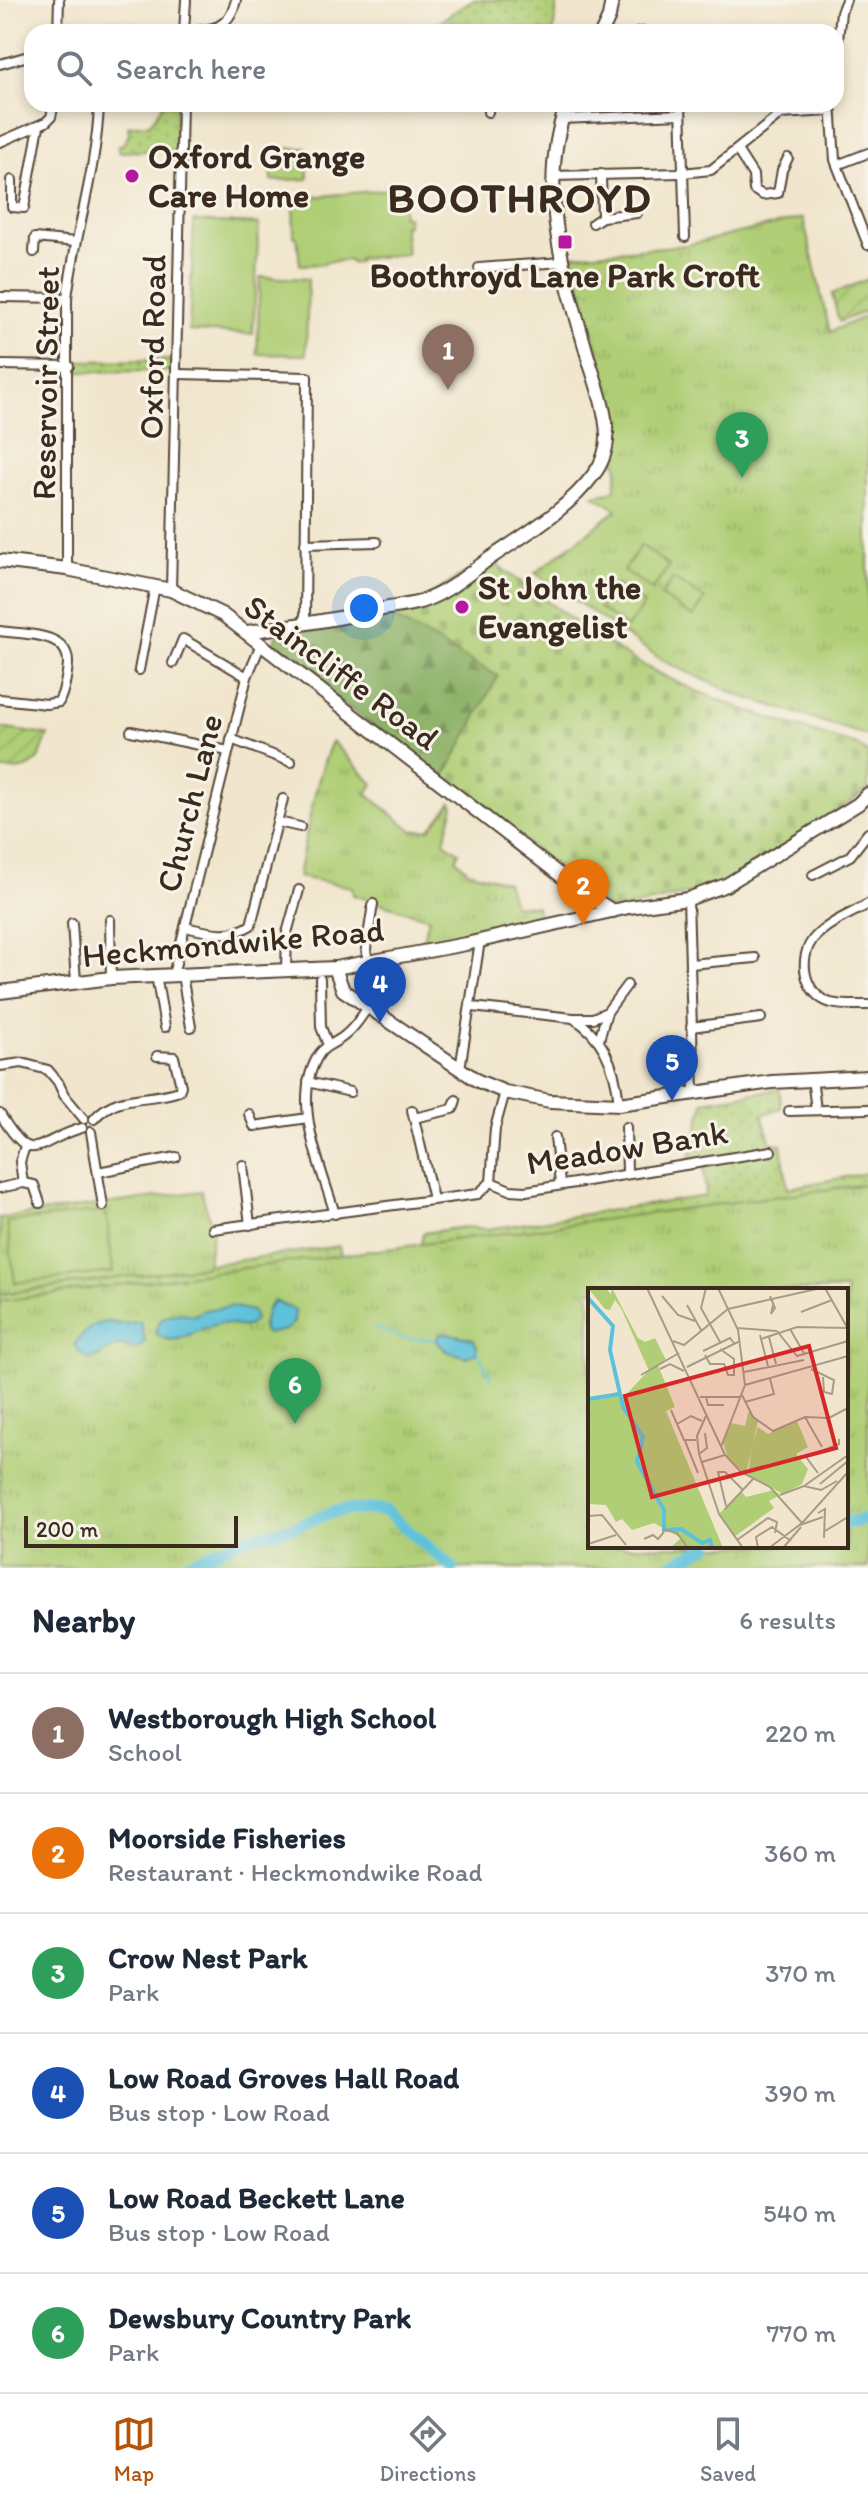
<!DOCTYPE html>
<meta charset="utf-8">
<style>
:root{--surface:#fff;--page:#f6f6f7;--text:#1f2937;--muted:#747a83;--line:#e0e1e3;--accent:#b45309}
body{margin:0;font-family:Itim,sans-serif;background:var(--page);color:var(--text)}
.scale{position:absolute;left:24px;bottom:20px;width:214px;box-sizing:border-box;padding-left:8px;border:4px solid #3b2a1e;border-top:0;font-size:22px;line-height:28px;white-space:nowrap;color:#3b2a1e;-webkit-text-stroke:6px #f7f3e8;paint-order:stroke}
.you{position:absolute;left:364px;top:608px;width:28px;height:28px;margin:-20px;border:6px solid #fff;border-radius:50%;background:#1a73e8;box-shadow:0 0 0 12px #1a73e833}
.badge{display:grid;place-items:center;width:52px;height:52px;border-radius:50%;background:var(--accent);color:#fff;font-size:26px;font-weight:700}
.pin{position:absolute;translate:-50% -66px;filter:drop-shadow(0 2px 4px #0008)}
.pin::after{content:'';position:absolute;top:42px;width:28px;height:24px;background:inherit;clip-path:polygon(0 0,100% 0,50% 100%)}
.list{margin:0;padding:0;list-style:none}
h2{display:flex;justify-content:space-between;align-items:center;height:104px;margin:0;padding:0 32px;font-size:34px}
h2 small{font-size:26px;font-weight:400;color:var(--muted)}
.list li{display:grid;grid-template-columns:52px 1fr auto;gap:24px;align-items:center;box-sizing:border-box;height:120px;padding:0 32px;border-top:2px solid var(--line)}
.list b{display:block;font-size:30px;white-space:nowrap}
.list p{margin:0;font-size:26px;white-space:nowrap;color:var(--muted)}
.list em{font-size:26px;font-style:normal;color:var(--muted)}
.icon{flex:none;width:44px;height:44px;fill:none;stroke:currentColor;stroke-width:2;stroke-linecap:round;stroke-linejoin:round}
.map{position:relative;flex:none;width:868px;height:1568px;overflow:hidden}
.search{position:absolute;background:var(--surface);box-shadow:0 4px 12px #0003;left:24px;right:24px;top:24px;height:88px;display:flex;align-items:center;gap:20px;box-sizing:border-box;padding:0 28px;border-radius:24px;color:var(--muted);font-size:30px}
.sheet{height:824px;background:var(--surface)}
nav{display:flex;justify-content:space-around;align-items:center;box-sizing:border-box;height:112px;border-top:2px solid var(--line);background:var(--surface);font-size:22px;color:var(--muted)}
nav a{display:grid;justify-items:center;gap:4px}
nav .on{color:var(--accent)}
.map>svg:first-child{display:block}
.grass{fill:url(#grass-dots);stroke:#757c4a;stroke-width:2}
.forest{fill:url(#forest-firs);stroke:#636e42;stroke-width:2}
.cemetery{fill:url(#cemetery-stones);stroke:#757c4a;stroke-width:2}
.park{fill:url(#park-tufts);stroke:#757c4a;stroke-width:2;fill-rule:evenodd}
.garden{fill:url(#garden-furrows);stroke:#757c4a;stroke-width:2}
.pitch{fill:#afce75;stroke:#757c4a;stroke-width:2}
.water{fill:#5dc1db;stroke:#4c767c;stroke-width:2}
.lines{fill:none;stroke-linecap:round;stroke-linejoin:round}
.stream{stroke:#5dc1db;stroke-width:2}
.river{stroke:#5dc1db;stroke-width:12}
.street-casing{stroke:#564638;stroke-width:12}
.secondary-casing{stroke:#564638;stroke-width:16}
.street{stroke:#fff;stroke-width:8}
.secondary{stroke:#fff;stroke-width:12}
.poi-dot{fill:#b5179e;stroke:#f7f3e8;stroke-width:3}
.labels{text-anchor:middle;stroke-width:6;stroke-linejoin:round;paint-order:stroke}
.poi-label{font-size:34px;font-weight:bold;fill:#3b2a1e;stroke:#f7f3e8;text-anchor:start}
.street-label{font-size:34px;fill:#3b2a1e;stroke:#f7f3e8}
.district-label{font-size:42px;font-weight:bold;letter-spacing:2px;fill:#3b2a1e;stroke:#f7f3e8}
.inset-river{fill:none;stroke:#5dc1db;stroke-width:4}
.inset-road{fill:none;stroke:#a89b87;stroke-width:2}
.view{fill:#d62828;fill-opacity:0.15;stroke:#d62828;stroke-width:4}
.inset-edge{fill:none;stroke:#3b2a1e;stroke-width:4}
</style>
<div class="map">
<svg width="868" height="1568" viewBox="0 0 868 1568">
<defs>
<pattern id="grass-dots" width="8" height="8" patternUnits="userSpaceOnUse" patternTransform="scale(2)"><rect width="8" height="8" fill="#afce75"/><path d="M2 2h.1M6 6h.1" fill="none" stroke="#97b165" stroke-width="1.8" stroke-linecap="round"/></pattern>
<pattern id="forest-firs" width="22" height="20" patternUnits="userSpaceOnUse" patternTransform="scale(2)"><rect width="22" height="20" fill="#8bb166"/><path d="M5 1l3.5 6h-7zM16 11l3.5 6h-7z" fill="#739053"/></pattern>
<pattern id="cemetery-stones" width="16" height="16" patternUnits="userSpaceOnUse" patternTransform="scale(2)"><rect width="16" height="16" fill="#afce75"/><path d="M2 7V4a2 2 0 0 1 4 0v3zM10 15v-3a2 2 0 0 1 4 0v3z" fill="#97b165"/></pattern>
<pattern id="park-tufts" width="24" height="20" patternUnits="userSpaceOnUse" patternTransform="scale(2)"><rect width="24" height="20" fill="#afce75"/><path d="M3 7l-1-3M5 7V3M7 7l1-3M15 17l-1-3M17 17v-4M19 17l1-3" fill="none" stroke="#97b165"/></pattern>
<pattern id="garden-furrows" width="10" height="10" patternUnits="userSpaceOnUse" patternTransform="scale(2)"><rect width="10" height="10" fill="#afce75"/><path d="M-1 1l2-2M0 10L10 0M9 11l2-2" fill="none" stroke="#97b165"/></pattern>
</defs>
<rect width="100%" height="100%" fill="#f7f3e8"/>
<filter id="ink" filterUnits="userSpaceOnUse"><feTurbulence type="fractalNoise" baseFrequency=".0125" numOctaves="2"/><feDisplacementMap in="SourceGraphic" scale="16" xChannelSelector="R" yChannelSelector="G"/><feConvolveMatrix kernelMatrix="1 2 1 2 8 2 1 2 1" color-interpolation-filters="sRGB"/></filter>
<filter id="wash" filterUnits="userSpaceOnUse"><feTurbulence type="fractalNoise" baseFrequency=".006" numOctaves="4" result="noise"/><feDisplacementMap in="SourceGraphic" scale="32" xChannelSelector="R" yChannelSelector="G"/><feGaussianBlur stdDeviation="1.8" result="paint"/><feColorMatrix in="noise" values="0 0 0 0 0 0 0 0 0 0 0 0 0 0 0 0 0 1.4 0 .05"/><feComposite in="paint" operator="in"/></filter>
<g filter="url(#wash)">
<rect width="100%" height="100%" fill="#f1e6cd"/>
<g class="grass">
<path d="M472,0H558L553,32H424Z"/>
<path d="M163,104H176V150L118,152V145H122L129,135L128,126L150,124Z"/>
<path d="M171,360V371L69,372V361Z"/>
<path d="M780,1089L781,1108L762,1115L771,1143L781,1144L788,1188L868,1173V1202L418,1260L423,1233L465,1227L487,1229L706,1196L703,1160L689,1162L704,1101Z"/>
<path d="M339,1246L343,1265L0,1311V1294Z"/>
</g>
<path class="forest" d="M380,610L498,676L444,778L270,650L281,628Z"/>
<path class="cemetery" d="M489,559C543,598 597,641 656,672C720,705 788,724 857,745L868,754V790L726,885L613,911L444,778L498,676L380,610L417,603Z"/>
<g class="park">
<path d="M803,218L830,332L868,315V736L738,695L665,662L535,573L617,510L594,495L610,492L615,488L618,469L614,454L618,438L610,393L572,255L687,245Z"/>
<path d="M332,741L373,784L367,794L413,831L430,829L452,802L454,806L444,842L459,852L456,859L468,871L507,882L514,905L536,906L539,921L419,953L429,918L353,895L352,887L298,877C307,831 314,784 332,741Z"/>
<path d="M868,1184V1568H2L0,1566V1301ZM590,1290H846V1546H590Z"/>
<path d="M201,1191L213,1229L207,1266L0,1294V1218Z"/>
</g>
<g class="garden">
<path d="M868,279V310L839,322L832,294Z"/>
<path d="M0,728L48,735C37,766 34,771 0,770Z"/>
</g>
<g class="pitch">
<path d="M307,148L308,179L272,181L271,149Z"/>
<path d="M401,188L403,216H407L408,225H404L407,254L358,259V262L351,263L350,260L325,262V264L300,265L297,237H294L293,199Z"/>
<path d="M194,221L259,224L253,334L189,331Z"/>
<path d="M260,277L308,279L306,355L257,354Z"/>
<path d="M641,545L669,566L652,590L624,570Z"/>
<path d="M673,579L705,599L693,617L661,596Z"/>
<path d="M616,584L644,604L627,628L599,608Z"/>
<path d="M106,1211L113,1272L15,1283L7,1222Z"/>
</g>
<g class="water">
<path d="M274,1301L295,1310L294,1322L286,1330L266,1334L262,1329L267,1309Z"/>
<path d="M230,1306L252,1311L255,1320C245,1333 234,1322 220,1324C198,1325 176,1352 156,1333C157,1312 178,1312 195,1315C209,1305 216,1311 230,1306Z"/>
<path d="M110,1322L120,1324L141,1322L145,1342L140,1348C133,1348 126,1345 119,1346C101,1347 94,1375 74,1345C85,1331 91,1323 110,1322Z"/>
<path d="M442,1332L473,1339L477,1346L476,1353L467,1357L446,1351L436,1340Z"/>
</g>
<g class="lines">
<g class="stream">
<path d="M374,1327L401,1338L436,1340"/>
<path d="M477,1351L491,1378"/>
</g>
<g class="river">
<path d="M846,1523L868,1519"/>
<path d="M178,1568L243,1539L289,1528L337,1511L366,1509L385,1511L453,1568"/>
<path d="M665,1568L708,1546"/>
</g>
</g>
</g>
<g filter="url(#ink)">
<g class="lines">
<g class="street-casing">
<g id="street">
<path d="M186,0L184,32C211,30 229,30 236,0"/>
<path d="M58,32L59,0"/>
<path d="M639,32H669"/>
<path d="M836,59L841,12L846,0"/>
<path d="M0,64L32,55"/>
<path d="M681,104L685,237"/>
<path d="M831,104L835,160L868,245"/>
<path d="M488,112L489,104"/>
<path d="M562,119L681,114"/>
<path d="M0,142L46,122L51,117L54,104"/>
<path d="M737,150L753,175L754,190L763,195L778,193L782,170L788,158"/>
<path d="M837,165L868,153"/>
<path d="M601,174L602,217"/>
<path d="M552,176L682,173L711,170L781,114L830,111"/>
<path d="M12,180V207L24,208L39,126"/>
<path d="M593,223L602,217L637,213"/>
<path d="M34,252L35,238L76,242"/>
<path d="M479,268L562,262"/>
<path d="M0,297L67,298"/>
<path d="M0,365L69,366"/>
<path d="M177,374L307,377L305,624"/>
<path d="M305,544L377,542"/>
<path d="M67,569V298C75,233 97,169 99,104"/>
<path d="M171,590L182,104"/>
<path d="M0,631C24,635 69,631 68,664C67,676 64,691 59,702L47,704L0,699"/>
<path d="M173,663L183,639L247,677"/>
<path d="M139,670L155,586"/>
<path d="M131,731L228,751"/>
<path d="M231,739L291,762"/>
<path d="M278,822L300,827"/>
<path d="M813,875L850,856L868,833"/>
<path d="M688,899L694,1095"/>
<path d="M868,904C851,914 829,922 815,937C797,956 803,995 831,1003C843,1006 856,1005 868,1005"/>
<path d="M110,920L111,978"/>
<path d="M72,923L76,982"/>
<path d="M185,927C208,932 230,939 251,925L283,799"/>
<path d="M368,963L366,949L373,904"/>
<path d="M690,964L755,958"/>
<path d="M286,970L287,933L299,890"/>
<path d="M156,975L165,1027"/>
<path d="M173,975L247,677L261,644"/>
<path d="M182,975L191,1027"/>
<path d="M320,979L321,1027L328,1045"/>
<path d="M472,1007L573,1018C604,1036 616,1070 619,1104"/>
<path d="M574,1018H593L607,1012"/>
<path d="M691,1027L761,1018"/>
<path d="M599,1040L607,1012L627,985"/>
<path d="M0,1066L22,1063L48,1070L58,1082L64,1095L84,1119"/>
<path d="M460,1069L480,941"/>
<path d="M812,1078L816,1110"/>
<path d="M308,1082L350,1092"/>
<path d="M412,1110L433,1199"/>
<path d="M789,1111L868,1109"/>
<path d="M0,1114C34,1170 35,1141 82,1128"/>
<path d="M249,1114L254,1126L308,1118"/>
<path d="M414,1118L453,1109L456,1100"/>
<path d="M94,1119C117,1092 149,1102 179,1091L181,1086L174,1057L157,1056"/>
<path d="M626,1127L627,1173"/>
<path d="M91,1132L103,1206"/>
<path d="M555,1137L560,1184"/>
<path d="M243,1165L250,1225"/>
<path d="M98,1172L176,1157"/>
<path d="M491,1182L510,1190L526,1191L771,1151"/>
<path d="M23,1183L20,1162L25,1146"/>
<path d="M0,1188L23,1183L34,1185L40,1203"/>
<path d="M335,1214C321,1166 289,1098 320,1053C325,1046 333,1044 340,1039C352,1031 360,1019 368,1007"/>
<path d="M213,1229L478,1194L491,1182L495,1128L505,1092"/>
</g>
</g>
<g class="secondary-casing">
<g id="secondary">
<path d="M602,32L609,17L612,0"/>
<path d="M0,561L67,569L171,590L223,615L578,889L613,911"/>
<path d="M247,632C291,626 335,620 378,610C392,607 406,606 420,602C445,594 465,577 486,561C522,536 568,510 594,474C602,464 608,447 607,434C605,404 593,376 585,347C562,267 537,185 567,104"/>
<path d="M335,968L343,990L478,1081L505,1092L550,1101L619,1104L772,1082L868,1077"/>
<path d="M0,992L111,978L335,968L466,944L629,907L688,899L726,885L858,804L868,794"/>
</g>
</g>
<use href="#street" class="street"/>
<use href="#secondary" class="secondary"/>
</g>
</g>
<g class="poi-dot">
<circle cx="132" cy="176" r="8"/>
<rect x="557" y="234" width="16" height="16" rx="4"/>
<circle cx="462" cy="607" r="8"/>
</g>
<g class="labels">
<g class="poi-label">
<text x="148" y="168">Oxford Grange<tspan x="148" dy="39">Care Home</tspan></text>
<text x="565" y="287" text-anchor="middle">Boothroyd Lane Park Croft</text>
<text x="478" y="599">St John the<tspan x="478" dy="39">Evangelist</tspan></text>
</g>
<g class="street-label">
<text transform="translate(152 347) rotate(-89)" y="12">Oxford Road</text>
<text transform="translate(45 383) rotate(-89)" y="12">Reservoir Street</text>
<text transform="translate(342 672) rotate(37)" y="12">Staincliffe Road</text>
<text transform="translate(189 803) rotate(-76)" y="12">Church Lane</text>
<text transform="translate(233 942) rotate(-5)" y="12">Heckmondwike Road</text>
<text transform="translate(627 1147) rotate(-9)" y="12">Meadow Bank</text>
</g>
<g class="district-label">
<text x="520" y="212">BOOTHROYD</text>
</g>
</g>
<g transform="translate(588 1288)">
<rect width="260" height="260" fill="#f1e6cd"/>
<path d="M0,0H17L23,6L24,0L50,50L57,54L67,50L74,64L57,72L85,137L33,20L27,12L22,22L17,21Z" fill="#afce75"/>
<path d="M161,122L170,133L158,186L140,171L135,154L143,135L157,138ZM186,202L192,207L181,213L186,220L146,249L131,226L153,203L158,209Z" fill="#afce75"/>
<path d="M74,64L78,72L70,77L87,119L78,123L135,260H82L93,250L66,235L44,242L34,231L28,234L18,217L0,216L2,111L29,104L35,110L61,82L57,71ZM209,133L220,159L208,166L220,181L214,196L195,206L160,187L164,157L170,139L180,146Z" fill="#afce75"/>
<path class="inset-river" d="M0,10L25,38L22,62L35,119L55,149L49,174L76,222V242L93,241L114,255L122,252L124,260M0,111L32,106"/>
<path class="inset-road" d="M59,0L137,167L153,184L182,199L214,235M118,0L113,20L132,54M130,0L150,42L157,97L133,159M237,0L260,41M74,8L90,27L107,33M182,8L187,20L183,26L185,17M99,17L113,42M213,24L244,12M149,40L189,43M202,41L217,67M189,43L209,68L260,53M172,47L180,78M181,49L188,76M173,51L209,39L260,40M85,53L96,57L140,21L233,0M115,63L142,50L146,55M117,67L122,76H136L140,87H146V71L132,61M99,79L152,53M72,81L82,76L96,83M223,81L246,92L244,106L236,104L235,89M156,84L216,72M53,87L91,65M157,97L260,68M154,107L165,129L185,143L217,129L241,130L260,120M112,109H153M118,109L120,117H136M157,114L186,106L182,91M83,122L96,152H108M118,128L109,148L111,166L131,226L155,260M217,129L234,159M89,136L103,128L114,133M97,153L110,185M111,166L119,160L117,145M114,174L137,167M230,185L218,169L251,156V151M232,196L260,173M216,198L260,167M192,207L216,198L233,202L249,193M138,218L130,184H137L155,202M137,221L166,190M230,225L237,221L236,250M0,228L14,227L38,257M212,237L235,229M74,241L89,245L100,260M237,243L260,229M56,251L65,247L70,251L76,244M149,252L180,230L189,234L187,245M0,256L28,247M170,260L168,249L184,239L203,253M181,260L214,235L260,184M195,260L213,239"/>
<path class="view" d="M221,58L248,160L64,209L37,108Z"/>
<rect width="260" height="260" class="inset-edge"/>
</g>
</svg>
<div class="scale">200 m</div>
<div class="you"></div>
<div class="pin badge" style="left:448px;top:390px;background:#8d6e63">1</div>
<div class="pin badge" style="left:583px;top:925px;background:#e8710a">2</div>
<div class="pin badge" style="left:742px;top:478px;background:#2e9e5b">3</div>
<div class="pin badge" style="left:380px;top:1023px;background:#1a4fb4">4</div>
<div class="pin badge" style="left:672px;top:1101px;background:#1a4fb4">5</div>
<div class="pin badge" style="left:295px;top:1424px;background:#2e9e5b">6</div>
<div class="search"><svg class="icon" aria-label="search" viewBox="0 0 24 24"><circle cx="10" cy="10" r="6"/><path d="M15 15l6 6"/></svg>Search here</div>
</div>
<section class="sheet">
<h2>Nearby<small>6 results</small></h2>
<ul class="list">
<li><span class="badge" style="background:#8d6e63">1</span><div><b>Westborough High School</b><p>School</p></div><em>220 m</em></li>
<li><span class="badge" style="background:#e8710a">2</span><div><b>Moorside Fisheries</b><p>Restaurant · Heckmondwike Road</p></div><em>360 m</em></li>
<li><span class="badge" style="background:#2e9e5b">3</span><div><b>Crow Nest Park</b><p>Park</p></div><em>370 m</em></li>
<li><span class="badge" style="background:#1a4fb4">4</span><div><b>Low Road Groves Hall Road</b><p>Bus stop · Low Road</p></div><em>390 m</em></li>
<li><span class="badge" style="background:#1a4fb4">5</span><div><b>Low Road Beckett Lane</b><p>Bus stop · Low Road</p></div><em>540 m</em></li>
<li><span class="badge" style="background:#2e9e5b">6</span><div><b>Dewsbury Country Park</b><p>Park</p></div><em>770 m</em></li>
</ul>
</section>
<nav>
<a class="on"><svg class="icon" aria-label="map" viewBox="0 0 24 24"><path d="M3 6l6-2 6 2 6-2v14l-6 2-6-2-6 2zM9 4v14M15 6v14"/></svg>Map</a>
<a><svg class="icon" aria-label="directions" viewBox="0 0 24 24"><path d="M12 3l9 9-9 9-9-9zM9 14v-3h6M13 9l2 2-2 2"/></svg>Directions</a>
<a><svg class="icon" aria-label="saved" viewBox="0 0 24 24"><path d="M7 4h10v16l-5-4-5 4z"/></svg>Saved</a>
</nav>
